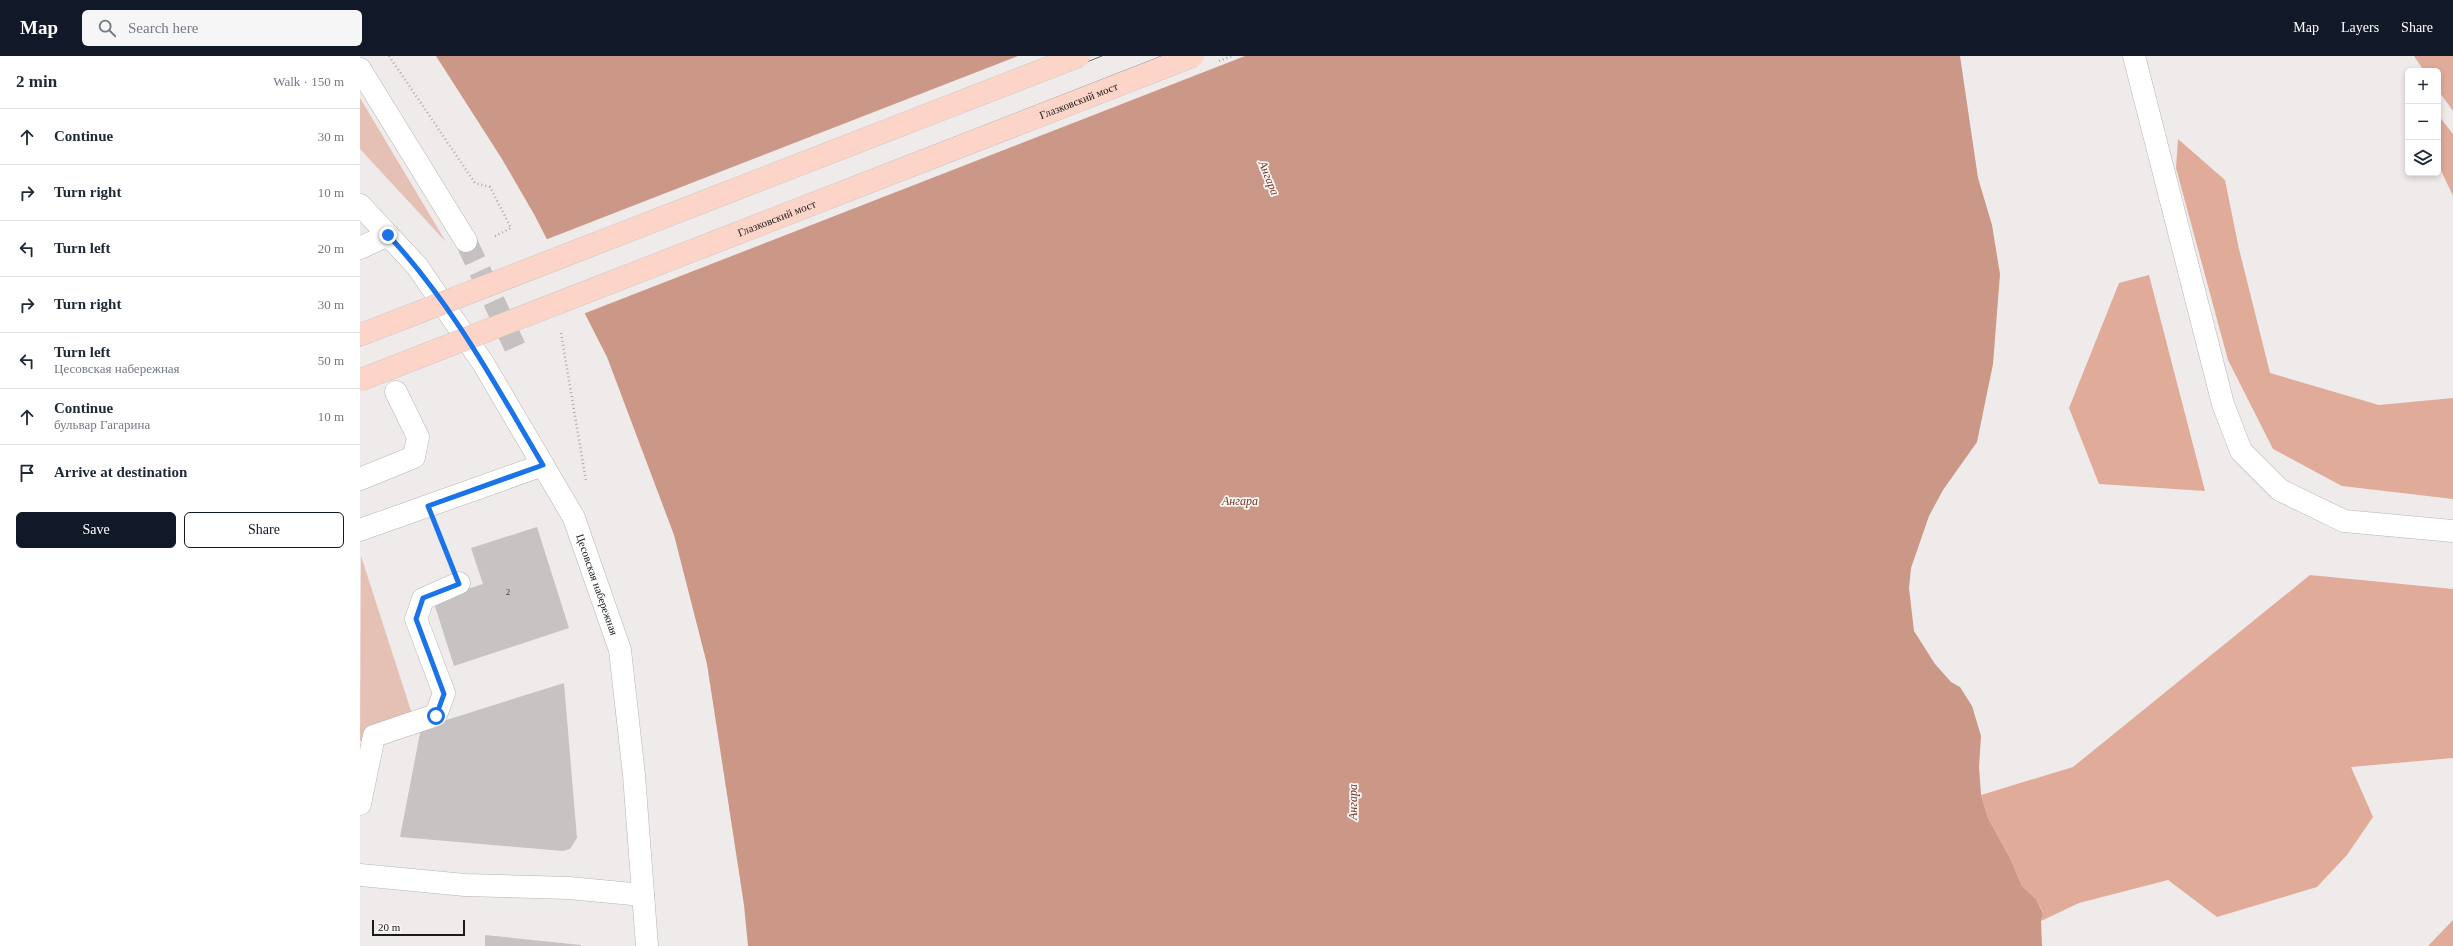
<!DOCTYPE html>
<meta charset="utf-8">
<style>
:root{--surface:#fff;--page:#f6f6f7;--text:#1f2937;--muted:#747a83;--line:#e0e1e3;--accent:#111827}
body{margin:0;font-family:Georgia,serif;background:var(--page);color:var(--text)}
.controls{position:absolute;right:12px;top:12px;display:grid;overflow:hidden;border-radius:6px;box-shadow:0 2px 6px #0003}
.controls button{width:36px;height:36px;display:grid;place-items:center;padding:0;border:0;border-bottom:1px solid var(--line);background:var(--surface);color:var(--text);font:20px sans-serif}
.scale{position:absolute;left:12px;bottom:10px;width:93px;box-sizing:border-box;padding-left:4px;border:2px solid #1c1a1a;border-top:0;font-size:11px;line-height:14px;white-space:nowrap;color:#1c1a1a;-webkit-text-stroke:3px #fcf8f7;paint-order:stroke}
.stop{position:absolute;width:12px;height:12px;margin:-9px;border:3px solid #1a73e8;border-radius:50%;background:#fff}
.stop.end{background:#1a73e8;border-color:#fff;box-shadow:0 1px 4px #0008}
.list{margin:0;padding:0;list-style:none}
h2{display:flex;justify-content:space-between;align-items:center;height:52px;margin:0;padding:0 16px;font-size:17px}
h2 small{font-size:13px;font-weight:400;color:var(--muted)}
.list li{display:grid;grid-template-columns:26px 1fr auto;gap:12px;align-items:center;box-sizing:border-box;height:56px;padding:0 16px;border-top:1px solid var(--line)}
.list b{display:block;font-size:15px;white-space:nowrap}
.list p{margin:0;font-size:13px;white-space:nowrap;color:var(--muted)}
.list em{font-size:13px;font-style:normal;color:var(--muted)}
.actions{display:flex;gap:8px;padding:12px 16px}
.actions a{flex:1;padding:9px 0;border:1px solid var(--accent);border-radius:6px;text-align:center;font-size:14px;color:var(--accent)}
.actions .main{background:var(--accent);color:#fff}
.icon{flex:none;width:22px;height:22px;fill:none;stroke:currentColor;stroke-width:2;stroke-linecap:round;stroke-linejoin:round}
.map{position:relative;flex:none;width:2093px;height:890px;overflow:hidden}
header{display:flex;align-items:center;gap:24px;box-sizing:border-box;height:56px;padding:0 20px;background:var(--accent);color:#fff}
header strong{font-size:19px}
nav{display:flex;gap:22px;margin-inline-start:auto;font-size:14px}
.search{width:280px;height:36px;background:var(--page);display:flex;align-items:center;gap:10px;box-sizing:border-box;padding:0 14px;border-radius:6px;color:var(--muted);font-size:15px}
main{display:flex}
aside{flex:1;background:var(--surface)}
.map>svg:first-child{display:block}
.green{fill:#e5c0b4}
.forest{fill:#e1ab9a}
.water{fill:#cb9786}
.pier{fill:#efebea}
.building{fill:#c7c3c2}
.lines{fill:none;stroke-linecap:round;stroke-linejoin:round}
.minor-tunnel{stroke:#c5c1c0;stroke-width:22;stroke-dasharray:22 11;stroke-linecap:butt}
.minor-casing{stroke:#b8b5b3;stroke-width:23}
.path{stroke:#adaaa9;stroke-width:2.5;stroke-dasharray:1 3;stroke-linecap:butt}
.minor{stroke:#fff;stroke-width:22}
.tram{stroke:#737070;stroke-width:1}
.major-bridge-casing{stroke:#c9c8c8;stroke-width:23;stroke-linecap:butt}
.path-bridge{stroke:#adaaa9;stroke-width:2.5;stroke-dasharray:1 3;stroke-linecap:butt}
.major-bridge{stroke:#fdd5c8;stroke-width:22}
.route{stroke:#1a73e8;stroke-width:5}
.labels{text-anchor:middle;stroke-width:3.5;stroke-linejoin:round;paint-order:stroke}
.number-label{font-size:9px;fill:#474444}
.street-label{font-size:11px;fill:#1c1a1a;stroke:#fcf8f7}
.water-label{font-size:12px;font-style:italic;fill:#74331e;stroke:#fcf8f7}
</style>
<header>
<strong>Map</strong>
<div class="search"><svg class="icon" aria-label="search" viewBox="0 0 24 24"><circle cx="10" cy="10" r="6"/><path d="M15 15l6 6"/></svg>Search here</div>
<nav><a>Map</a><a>Layers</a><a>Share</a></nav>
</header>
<main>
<aside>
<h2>2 min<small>Walk · 150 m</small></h2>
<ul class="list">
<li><svg class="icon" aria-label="ahead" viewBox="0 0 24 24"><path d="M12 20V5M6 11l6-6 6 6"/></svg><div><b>Continue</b></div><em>30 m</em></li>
<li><svg class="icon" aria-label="right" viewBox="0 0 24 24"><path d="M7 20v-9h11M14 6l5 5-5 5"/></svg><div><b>Turn right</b></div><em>10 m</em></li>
<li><svg class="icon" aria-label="left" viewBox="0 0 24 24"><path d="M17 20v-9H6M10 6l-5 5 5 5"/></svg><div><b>Turn left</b></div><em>20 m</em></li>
<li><svg class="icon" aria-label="right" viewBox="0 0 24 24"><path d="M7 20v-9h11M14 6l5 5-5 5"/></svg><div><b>Turn right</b></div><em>30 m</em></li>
<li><svg class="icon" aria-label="left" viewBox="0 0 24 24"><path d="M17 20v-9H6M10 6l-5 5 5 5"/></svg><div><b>Turn left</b><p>Цесовская набережная</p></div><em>50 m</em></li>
<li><svg class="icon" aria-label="ahead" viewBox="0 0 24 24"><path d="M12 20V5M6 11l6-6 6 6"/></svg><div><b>Continue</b><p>бульвар Гагарина</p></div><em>10 m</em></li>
<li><svg class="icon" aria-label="arrive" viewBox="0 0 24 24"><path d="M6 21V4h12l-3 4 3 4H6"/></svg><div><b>Arrive at destination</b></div></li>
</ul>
<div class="actions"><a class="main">Save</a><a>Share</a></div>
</aside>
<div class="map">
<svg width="2093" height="890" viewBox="0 0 2093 890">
<rect width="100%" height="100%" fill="#efebea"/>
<g class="green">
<path d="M0,42L86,186L0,93Z"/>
<path d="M1,500L52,658L14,680L0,685Z"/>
</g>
<g class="forest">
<path d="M2054,0H2093V55L2078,34V15H2064Z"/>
<path d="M2078,59L2093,78V140L2078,108Z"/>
<path d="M1818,83L1865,124L1879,193L1910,317L2019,349L2093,342V443L1982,430L1913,393L1868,304L1816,112Z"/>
<path d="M1789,219L1845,435L1739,428L1709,352L1759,227Z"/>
<path d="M1950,519L2093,533V702L1991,711L2013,761L1987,799L1957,831L1857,861L1808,824L1719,847L1681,865L1683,856L1676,843L1662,830L1650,802L1628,762L1621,739L1713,711Z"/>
<path d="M2093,864V890H2068Z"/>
</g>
<path class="water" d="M76,0H1600L1618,122L1632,169L1640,218L1633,308L1617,386L1583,434L1569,460L1551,512L1549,532L1554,575L1575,608L1591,626L1600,631L1612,650L1621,680L1619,711L1621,739L1628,762L1650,802L1662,830L1676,843L1683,857L1681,865L1682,890H388L384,849L347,608L314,479L247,301L175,160L142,103Z"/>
<path class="pier" d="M658,0H885L223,258L185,184Z"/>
<g class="building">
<path d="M177,471L209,572L94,610L73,544L123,528L111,492Z"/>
<path d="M204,627L217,782L210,793L203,795L40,781L61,672Z"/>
<path d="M125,879L221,889V890H125Z"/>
</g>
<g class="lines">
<path class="minor-tunnel" d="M106,185L155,291"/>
<g class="minor-casing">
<g id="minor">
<path d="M1774,0L1863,348L1881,395L1920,434L1984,465L2093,475"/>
<path d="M0,13L106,185"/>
<path id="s1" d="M0,149L57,210L123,307L214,462L260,594L274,719L287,890"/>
<path d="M0,192L28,179"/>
<path d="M0,423L54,401L58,381L36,336"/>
<path d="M0,474L183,409"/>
<path d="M0,748L14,680L76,659L84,637L56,563L63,543L99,527"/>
<path d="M0,819L105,829L209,832L283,839"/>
</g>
</g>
<g class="path">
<path d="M29,0L115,127L130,131L151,172L133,181"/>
<path d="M201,277L226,425"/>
<path d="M78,474L89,503"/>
</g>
<use href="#minor" class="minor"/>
<g class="tram">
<path d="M0,290L742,0"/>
<path d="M0,314L802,0"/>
</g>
<g class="major-bridge-casing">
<g id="major-bridge">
<path d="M0,279L719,0"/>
<path id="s2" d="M0,324L833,0"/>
</g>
</g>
<path class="path-bridge" d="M859,5L872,0"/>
<use href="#major-bridge" class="major-bridge"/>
</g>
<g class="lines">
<path class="route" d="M28,179C92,247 136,330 183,409L68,450L99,528L63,542L56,563L84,638L76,660"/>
</g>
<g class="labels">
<g class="number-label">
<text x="148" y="539">2</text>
</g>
<g class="street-label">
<text dy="4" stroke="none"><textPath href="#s2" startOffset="771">Глазковский мост</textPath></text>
<text dy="4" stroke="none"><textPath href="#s2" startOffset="447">Глазковский мост</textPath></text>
<text dy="4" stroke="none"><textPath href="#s1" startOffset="451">Цесовская набережная</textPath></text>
</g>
<g class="water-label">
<text transform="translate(909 122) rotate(68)" y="4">Ангара</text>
<text x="880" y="449">Ангара</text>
<text transform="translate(993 746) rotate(-90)" y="4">Ангара</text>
</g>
</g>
</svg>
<div class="controls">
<button>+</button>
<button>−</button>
<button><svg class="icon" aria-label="layers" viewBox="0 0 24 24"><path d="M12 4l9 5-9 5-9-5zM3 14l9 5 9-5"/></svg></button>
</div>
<div class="scale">20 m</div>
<div class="stop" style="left:76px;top:660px"></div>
<div class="stop end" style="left:28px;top:179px"></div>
</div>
</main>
